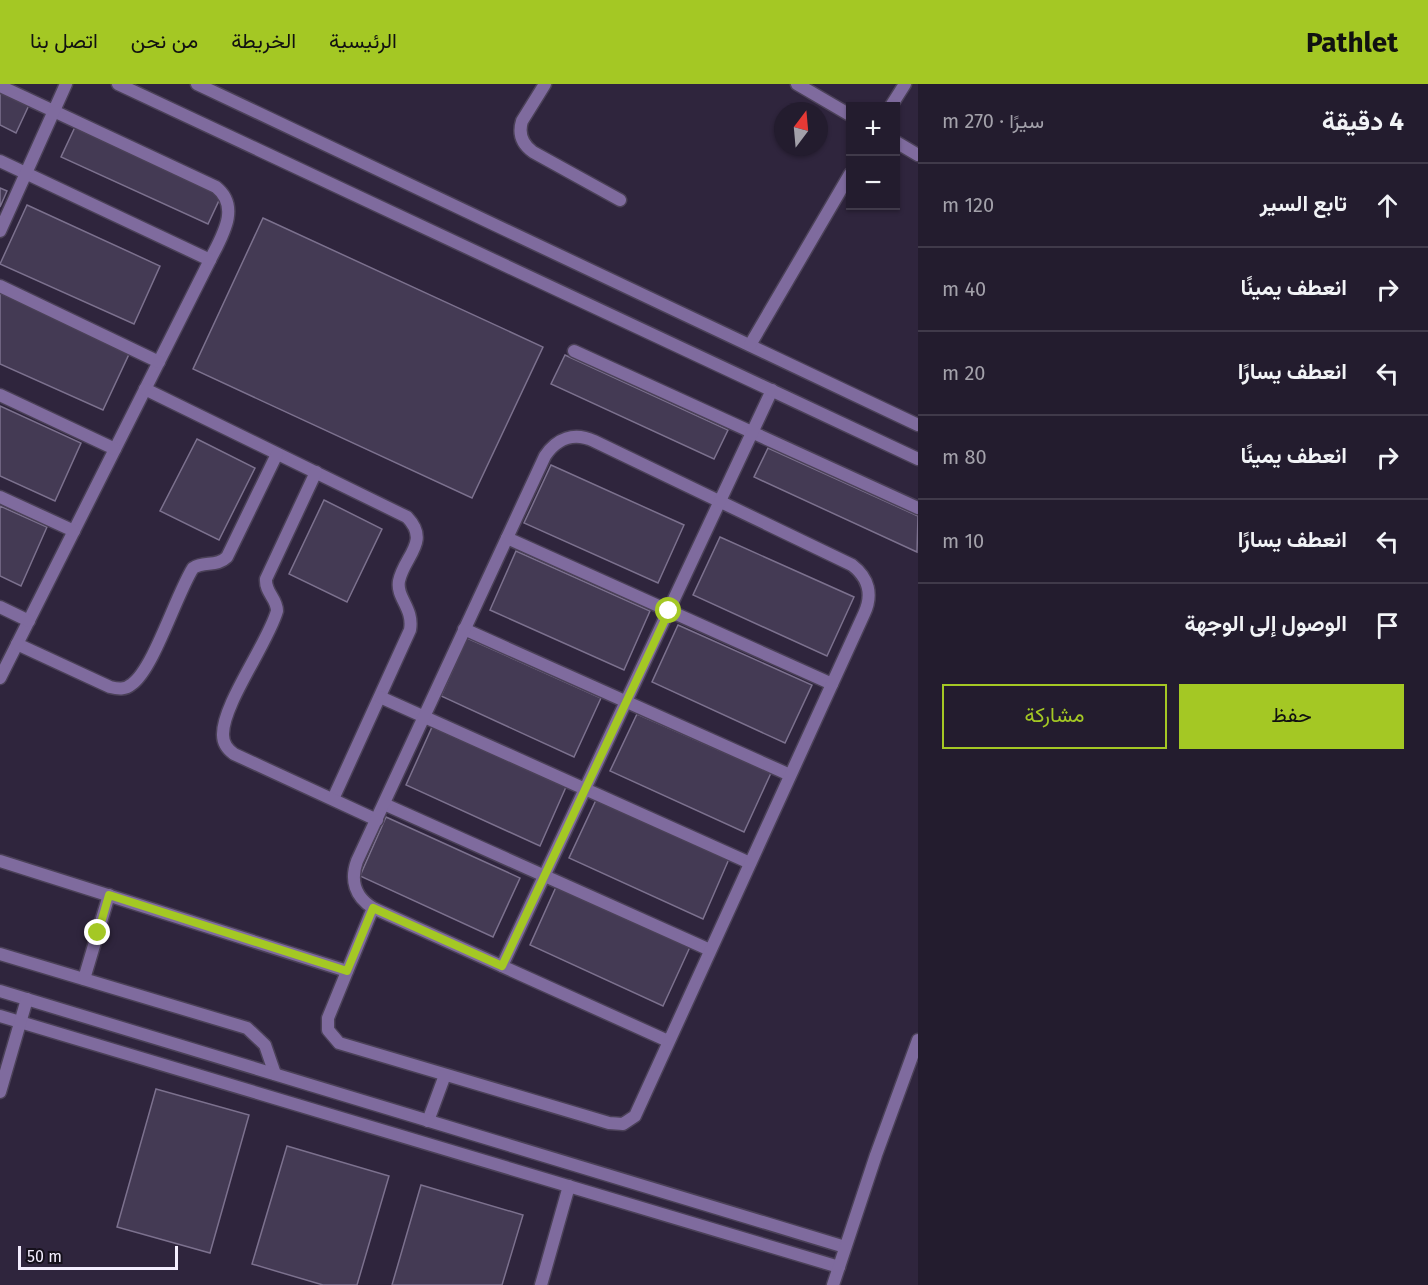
<!DOCTYPE html>
<html lang="ar">
<meta charset="utf-8">
<style>
:root{--surface:#231c2e;--page:#2f293a;--text:#f1f3f6;--muted:#a3a1aa;--line:#403a4a;--accent:#a4c824}
body{margin:0;font-family:"Fira Sans",Vazirmatn,sans-serif;background:var(--page);color:var(--text);direction:rtl}
.controls{position:absolute;right:18px;top:18px;display:grid;overflow:hidden;border-radius:0px;box-shadow:0 2px 4px #0004}
.controls button{width:54px;height:54px;display:grid;place-items:center;padding:0;border:0;border-bottom:2px solid var(--line);background:var(--surface);color:var(--text);font:30px sans-serif}
.compass{position:absolute;left:774px;top:18px;width:54px;height:54px;border-radius:50%;background:var(--surface);box-shadow:0 2px 4px #0004;rotate:16deg}
.scale{position:absolute;left:18px;bottom:15px;width:160px;box-sizing:border-box;padding-left:6px;border:3px solid #f4eefe;border-top:0;font-size:16px;line-height:21px;white-space:nowrap;color:#f4eefe;-webkit-text-stroke:4px #15101b;paint-order:stroke}
.stop{position:absolute;width:18px;height:18px;margin:-14px;border:4px solid #a4c824;border-radius:50%;background:#fff}
.stop.end{background:#a4c824;border-color:#fff;box-shadow:0 2px 6px #0008}
.list{margin:0;padding:0;list-style:none}
h2{display:flex;justify-content:space-between;align-items:center;height:78px;margin:0;padding:0 24px;font-size:26px}
h2 small{font-size:20px;font-weight:400;color:var(--muted)}
.list li{display:grid;grid-template-columns:39px 1fr auto;gap:18px;align-items:center;box-sizing:border-box;height:84px;padding:0 24px;border-top:2px solid var(--line)}
.list b{display:block;font-size:22px;white-space:nowrap}
.list em{font-size:20px;font-style:normal;color:var(--muted)}
.actions{display:flex;gap:12px;padding:18px 24px}
.actions a{flex:1;padding:14px 0;border:2px solid var(--accent);border-radius:0px;text-align:center;font-size:21px;color:var(--accent)}
.actions .main{background:var(--accent);color:#111}
.icon{flex:none;width:33px;height:33px;fill:none;stroke:currentColor;stroke-width:2;stroke-linecap:round;stroke-linejoin:round}
.map{position:relative;flex:none;width:918px;height:1201px;overflow:hidden;direction:ltr}
header{display:flex;align-items:center;gap:36px;box-sizing:border-box;height:84px;padding:0 30px;background:var(--accent);color:#111}
header strong{font-size:28px}
nav{display:flex;gap:33px;margin-inline-start:auto;font-size:21px}
main{display:flex}
aside{flex:1;background:var(--surface)}
.map>svg:first-child{display:block}
.building{fill:#443a54;stroke:#7c718e;stroke-width:1.5}
.lines{fill:none;stroke-linecap:round;stroke-linejoin:round}
.lane-casing{stroke:#4b4158;stroke-width:15}
.street-casing{stroke:#4b4158;stroke-width:15}
.lane{stroke:#7f6b9e;stroke-width:12}
.street{stroke:#7f6b9e;stroke-width:12}
.route{stroke:#a4c824;stroke-width:8}
</style>
<header>
<strong>Pathlet</strong>
<nav><a>الرئيسية</a><a>الخريطة</a><a>من نحن</a><a>اتصل بنا</a></nav>
</header>
<main>
<aside>
<h2>4 دقيقة<small>سيرًا · 270 m</small></h2>
<ul class="list">
<li><svg class="icon" aria-label="ahead" viewBox="0 0 24 24"><path d="M12 20V5M6 11l6-6 6 6"/></svg><div><b>تابع السير</b></div><em>120 m</em></li>
<li><svg class="icon" aria-label="right" viewBox="0 0 24 24"><path d="M7 20v-9h11M14 6l5 5-5 5"/></svg><div><b>انعطف يمينًا</b></div><em>40 m</em></li>
<li><svg class="icon" aria-label="left" viewBox="0 0 24 24"><path d="M17 20v-9H6M10 6l-5 5 5 5"/></svg><div><b>انعطف يسارًا</b></div><em>20 m</em></li>
<li><svg class="icon" aria-label="right" viewBox="0 0 24 24"><path d="M7 20v-9h11M14 6l5 5-5 5"/></svg><div><b>انعطف يمينًا</b></div><em>80 m</em></li>
<li><svg class="icon" aria-label="left" viewBox="0 0 24 24"><path d="M17 20v-9H6M10 6l-5 5 5 5"/></svg><div><b>انعطف يسارًا</b></div><em>10 m</em></li>
<li><svg class="icon" aria-label="arrive" viewBox="0 0 24 24"><path d="M6 21V4h12l-3 4 3 4H6"/></svg><div><b>الوصول إلى الوجهة</b></div></li>
</ul>
<div class="actions"><a class="main">حفظ</a><a>مشاركة</a></div>
</aside>
<div class="map">
<svg width="918" height="1201" viewBox="0 0 918 1201">
<rect width="100%" height="100%" fill="#2f253d"/>
<g class="building">
<path d="M0,6L30,19L16,49L0,41Z"/>
<path d="M75,43L222,110L208,140L61,73Z"/>
<path d="M0,104L7,107L0,123Z"/>
<path d="M27,121L160,182L134,240L0,180Z"/>
<path d="M263,134L543,263L472,414L193,285Z"/>
<path d="M0,209L130,268L103,326L0,280Z"/>
<path d="M565,271L728,346L714,375L551,300Z"/>
<path d="M0,322L81,359L55,417L0,392Z"/>
<path d="M197,355L255,384L219,456L160,427Z"/>
<path d="M768,364L918,432L917,468L754,393Z"/>
<path d="M551,381L684,441L658,499L524,439Z"/>
<path d="M324,416L382,445L347,518L289,490Z"/>
<path d="M0,422L47,443L21,502L0,492Z"/>
<path d="M720,453L854,513L827,572L693,511Z"/>
<path d="M516,467L650,527L624,586L490,526Z"/>
<path d="M678,541L812,601L785,659L652,598Z"/>
<path d="M467,554L601,614L574,673L441,612Z"/>
<path d="M637,630L771,689L744,748L610,687Z"/>
<path d="M432,643L566,703L540,762L406,701Z"/>
<path d="M596,716L729,775L703,835L569,774Z"/>
<path d="M386,733L520,794L493,853L360,792Z"/>
<path d="M556,803L690,863L663,922L530,861Z"/>
<path d="M156,1005L249,1031L210,1169L117,1143Z"/>
<path d="M287,1062L389,1092L357,1201H323L252,1180Z"/>
<path d="M421,1101L523,1131L502,1201H392Z"/>
</g>
<g class="lines">
<g class="lane-casing">
<g id="lane">
<path d="M545,0L522,37C518,50 522,60 533,68L620,116"/>
<path d="M0,2L216,103C241,123 222,152 210,176"/>
<path d="M896,58L918,71"/>
<path d="M0,77L210,176L0,594"/>
<path d="M0,147L66,0"/>
<path d="M0,202L159,278"/>
<path d="M574,267L918,424"/>
<path d="M145,305L407,433C431,458 404,472 399,497C396,514 414,524 410,546L333,715"/>
<path d="M0,311L115,365"/>
<path d="M316,388L266,495C265,509 277,514 277,527C268,559 222,621 223,651C223,659 227,665 234,670L377,736"/>
<path d="M0,413L74,447"/>
<path d="M507,454L832,600"/>
<path d="M0,523L29,537"/>
<path d="M464,545L790,691"/>
<path d="M17,560L110,603C118,605 125,606 132,600C154,584 176,511 193,484C204,477 217,483 227,473L277,370"/>
<path d="M380,613L750,779"/>
<path d="M384,720L710,866"/>
<path d="M0,777L347,887"/>
<path d="M373,824L328,934V946L339,959L609,1039L623,1040L635,1032L864,530C873,511 869,494 852,481L594,357C574,348 557,354 545,372L357,777C350,796 355,813 373,824L668,957"/>
<path d="M0,870L247,944L265,961L275,990"/>
<path d="M502,882L772,306"/>
<path d="M84,895L109,811"/>
<path d="M428,1037L445,991"/>
<path d="M541,1201L569,1102"/>
</g>
</g>
<g class="street-casing">
<g id="street">
<path d="M118,0L918,375"/>
<path d="M197,0L918,341"/>
<path d="M797,0L850,31"/>
<path d="M891,22L905,0"/>
<path d="M750,261L850,90"/>
<path d="M0,907L845,1163"/>
<path d="M0,932L839,1183"/>
<path d="M0,1008L27,915"/>
<path d="M833,1201L876,1071L918,956"/>
</g>
</g>
<use href="#lane" class="lane"/>
<use href="#street" class="street"/>
</g>
<g class="lines">
<path class="route" d="M98,849L109,811L347,887L373,824L502,882L669,527"/>
</g>
</svg>
<div class="controls">
<button>+</button>
<button>−</button>
</div>
<svg class="compass" viewBox="-18 -18 36 36"><path d="M0-13l5 13h-10z" fill="#e53935"/><path d="M0 13l5-13h-10z" fill="#a3a1aa"/></svg>
<div class="scale">50 m</div>
<div class="stop" style="left:669px;top:527px"></div>
<div class="stop end" style="left:98px;top:849px"></div>
</div>
</main>
